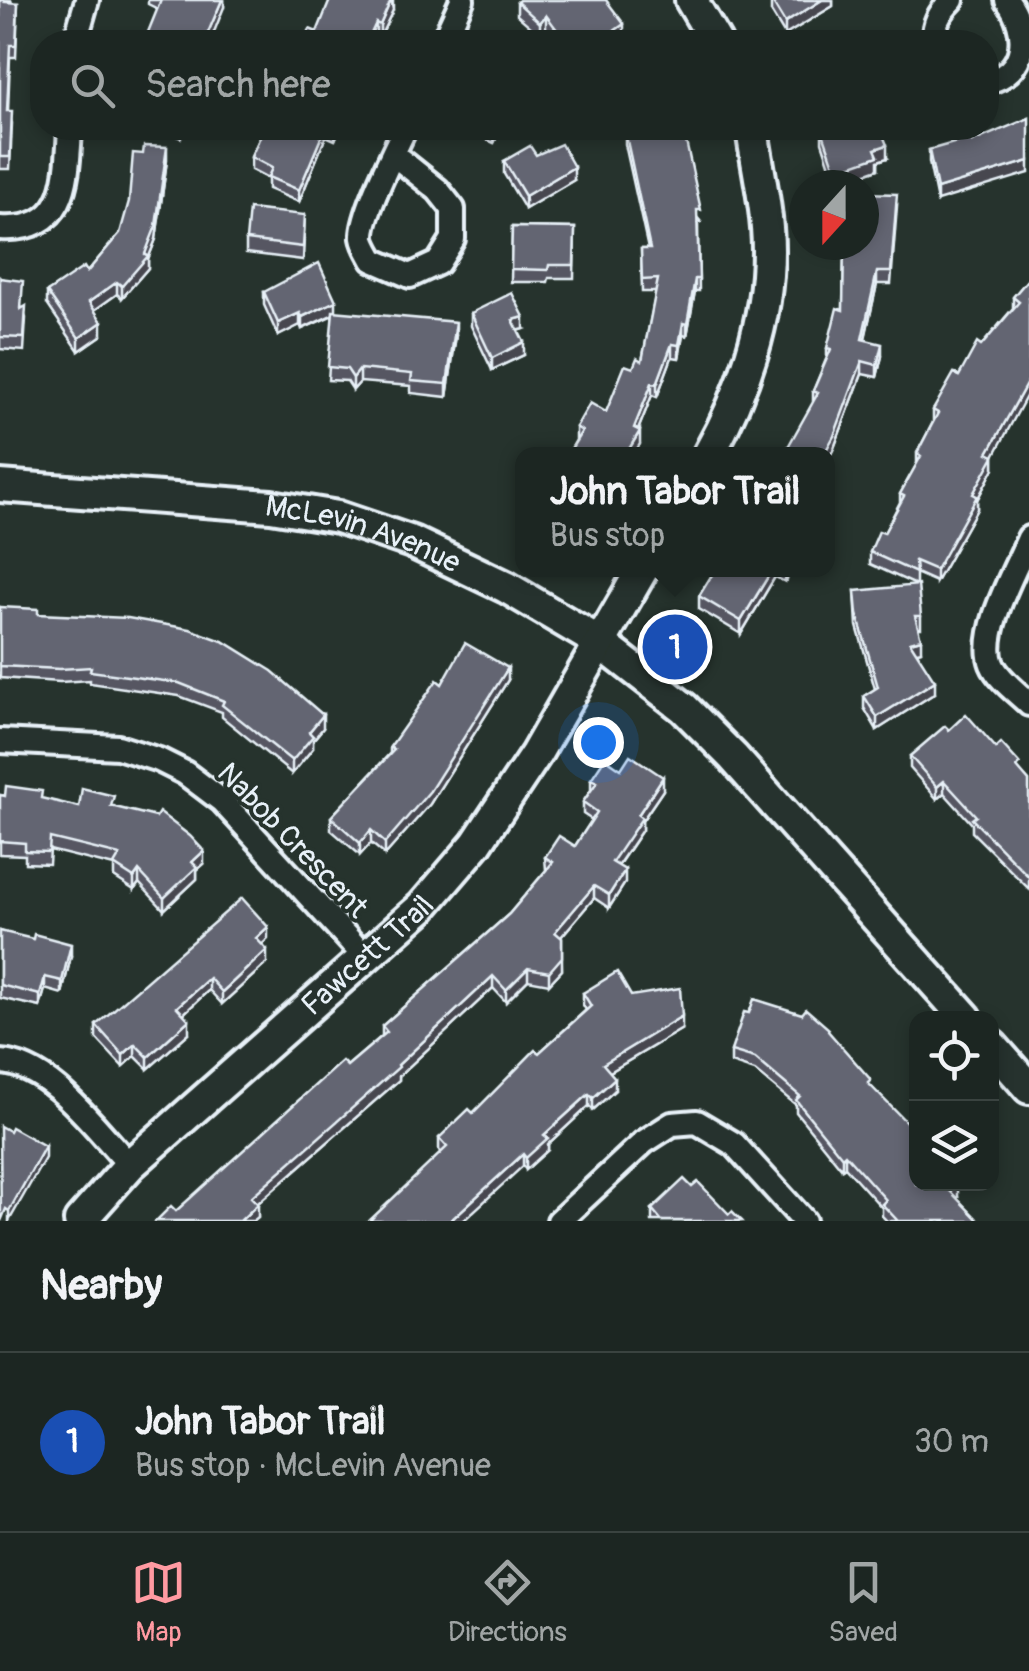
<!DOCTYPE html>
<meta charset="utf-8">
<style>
:root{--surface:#1c2622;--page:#29322f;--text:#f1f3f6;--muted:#a0a5a5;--line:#3a4340;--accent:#ff9aa2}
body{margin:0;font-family:Pangolin,sans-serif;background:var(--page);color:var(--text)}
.controls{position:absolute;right:30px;bottom:30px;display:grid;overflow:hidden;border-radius:20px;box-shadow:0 5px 15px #0003}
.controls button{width:90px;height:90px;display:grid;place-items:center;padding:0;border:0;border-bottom:2px solid var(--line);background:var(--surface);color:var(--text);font:50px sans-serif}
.compass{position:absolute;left:789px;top:170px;width:90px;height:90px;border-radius:50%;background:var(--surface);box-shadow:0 5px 15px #0003;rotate:201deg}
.you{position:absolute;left:598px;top:742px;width:35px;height:35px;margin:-25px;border:8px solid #fff;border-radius:50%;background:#1a73e8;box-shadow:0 0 0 15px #1a73e833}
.badge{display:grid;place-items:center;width:65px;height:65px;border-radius:50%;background:var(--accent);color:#fff;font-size:32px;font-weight:700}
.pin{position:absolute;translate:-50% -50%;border:5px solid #fff;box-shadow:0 2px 10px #0006}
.popup{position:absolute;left:515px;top:447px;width:320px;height:130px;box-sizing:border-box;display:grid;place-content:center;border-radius:20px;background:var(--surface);filter:drop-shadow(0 2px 8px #0005);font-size:32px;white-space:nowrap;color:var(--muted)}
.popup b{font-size:38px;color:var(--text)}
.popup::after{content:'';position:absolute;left:50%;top:100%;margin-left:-20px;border:20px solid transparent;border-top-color:var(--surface)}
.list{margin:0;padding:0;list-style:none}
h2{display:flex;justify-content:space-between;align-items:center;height:130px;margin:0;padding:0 40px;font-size:42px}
h2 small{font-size:32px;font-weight:400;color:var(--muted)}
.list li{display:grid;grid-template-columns:65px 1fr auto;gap:30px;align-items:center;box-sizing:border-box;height:180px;padding:0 40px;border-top:2px solid var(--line)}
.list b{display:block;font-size:38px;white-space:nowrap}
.list p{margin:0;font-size:32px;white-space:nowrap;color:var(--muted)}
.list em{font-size:32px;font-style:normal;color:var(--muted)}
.icon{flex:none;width:55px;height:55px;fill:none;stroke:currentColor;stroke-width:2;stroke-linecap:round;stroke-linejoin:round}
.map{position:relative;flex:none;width:1029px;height:1221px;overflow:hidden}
.search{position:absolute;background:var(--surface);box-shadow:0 5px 15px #0003;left:30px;right:30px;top:30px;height:110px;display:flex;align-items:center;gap:25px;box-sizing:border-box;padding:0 35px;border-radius:40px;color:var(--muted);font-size:38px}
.sheet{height:310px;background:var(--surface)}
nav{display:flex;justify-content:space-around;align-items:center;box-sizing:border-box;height:140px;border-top:2px solid var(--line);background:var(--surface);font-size:28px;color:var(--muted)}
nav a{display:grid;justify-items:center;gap:5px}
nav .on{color:var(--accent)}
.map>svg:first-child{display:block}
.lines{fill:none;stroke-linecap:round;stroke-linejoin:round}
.minor-casing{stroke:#e8f1f8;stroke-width:30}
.tertiary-casing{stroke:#e8f1f8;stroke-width:38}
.minor{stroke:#26332d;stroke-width:22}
.tertiary{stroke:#26332d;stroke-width:30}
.wall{fill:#565762;stroke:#e8f1f8;stroke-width:2.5}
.shaded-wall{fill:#464750;stroke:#e8f1f8;stroke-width:2.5}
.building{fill:#646572;stroke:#e8f1f8;stroke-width:2.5}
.labels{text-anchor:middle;stroke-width:8;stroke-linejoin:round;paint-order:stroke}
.street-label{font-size:30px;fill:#e8f1f8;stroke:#26332d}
</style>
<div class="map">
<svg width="1029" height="1221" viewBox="0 0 1029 1221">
<rect width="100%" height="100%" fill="#26332d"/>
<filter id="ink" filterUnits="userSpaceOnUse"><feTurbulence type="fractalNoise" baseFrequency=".01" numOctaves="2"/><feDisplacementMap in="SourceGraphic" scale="20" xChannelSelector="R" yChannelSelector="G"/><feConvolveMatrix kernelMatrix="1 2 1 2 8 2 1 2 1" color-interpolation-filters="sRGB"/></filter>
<g filter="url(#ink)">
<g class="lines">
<g class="minor-casing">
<g id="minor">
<path d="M75,42L87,0"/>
<path d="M443,42L462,0"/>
<path d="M934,42C933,24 939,13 952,0"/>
<path d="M986,82C1029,73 1029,29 1007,0"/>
<path d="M393,154L438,190L453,209V239L438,263L410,276L373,260C370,254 364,245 363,238C361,216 395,150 405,128"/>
<path d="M0,228C68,232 67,180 70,128"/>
<path d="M1029,538C1016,569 979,632 992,664C998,679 1018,693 1029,704"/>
<path d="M0,741L118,747L159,760L185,773L222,801L365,957"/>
<path d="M0,1062C51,1064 97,1131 130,1165"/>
<path d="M559,1221L644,1142L672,1124L697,1122L734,1144L804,1221"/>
</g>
</g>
<g class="tertiary-casing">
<g id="tertiary">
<path d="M691,0L716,42"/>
<path d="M709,454C743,393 768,321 768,250C768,210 757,167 752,128"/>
<path id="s1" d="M0,486L271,506L338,517L412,542L506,587L599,642L684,708L733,757L966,1018"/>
<path d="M992,1046L1029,1088"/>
<path id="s2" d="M80,1221L130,1165L422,907L476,844L536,754L642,570"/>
</g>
</g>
<use href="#minor" class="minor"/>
<use href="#tertiary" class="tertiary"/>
</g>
<g class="wall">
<path d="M0,0H11L10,3H18L16,57H10L8,111L12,123L10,169H0Z"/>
<path d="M148,0H224V7L158,9L148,4Z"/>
<path d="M393,0V10L380,37L376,35L317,32Z"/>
<path d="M771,0H833V6L785,35L771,12Z"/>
<path d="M517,2L624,37L617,42H557L546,28L540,35L517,15Z"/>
<path d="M157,128H186L181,138Z"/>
<path d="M264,128H340L335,140L326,136L299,202L268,189V179L251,170V157Z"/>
<path d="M470,128H501L494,143L470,132Z"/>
<path d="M822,130L887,158L878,161V169L836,184L822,142Z"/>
<path d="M625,131L701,222L698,223L699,291H695L687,336L683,335L679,358L672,357L657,397L652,395L638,430L640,444L634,454H568L576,440V427L606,412L633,368L642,361L656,292H642L641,249H648L625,144Z"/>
<path d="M972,142L937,201L929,162V150Z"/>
<path d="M536,155L574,180L525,209L504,174V161Z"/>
<path d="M167,160L156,239L148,259V268L122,298L117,294L94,310L102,335L79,351L47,304V292L87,272L120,233Z"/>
<path d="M897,206L891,284H877L865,339L882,356L877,377L862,374L834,448L828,460V454L813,401V391L827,357V348L843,310L844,247H839V245H864Z"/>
<path d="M305,215L303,260L246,253V240Z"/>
<path d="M512,227L575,228L574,278H549L548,282H511Z"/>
<path d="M0,278L22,308L26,318L24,351L0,349Z"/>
<path d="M1029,278L994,456V468L977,500V509L936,582L916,573V585L870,564V552L884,533L900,502V494L917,464V453L933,422V410L981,346L1013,308V297Z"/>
<path d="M264,292L336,312L456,335L447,397L411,393V386L360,382L353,390L347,381L328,380L333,315L302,329L300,325L278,336L264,305Z"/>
<path d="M471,313L524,329L518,331L524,355L492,370L471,326Z"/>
<path d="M715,570H793L785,582L775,577L741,634L699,609V596Z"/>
<path d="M855,591L921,616V628H918L921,651L917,652L935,693L877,730L864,708V696L875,689L857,626Z"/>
<path d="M0,607L38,614L323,728L313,740V748L292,774L222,717V712L179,696L90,683V680L60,682L0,678Z"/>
<path d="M508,680L430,804L385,855L371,843L360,855L331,830V817L390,753V747L442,684Z"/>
<path d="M949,730L996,748L1029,781V889L972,832V824L944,793L937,799L910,768V756Z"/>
<path d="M621,769L663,790L642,821V830L618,866L625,883L609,908L594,898L561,937L562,970L549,984L528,980L506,1002L493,988L399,1076V1080L257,1204L258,1217L253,1221H156L176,1211L347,1066L382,1036V1026L509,914L546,870L545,857L575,846L592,820L583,814V802L591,790V779Z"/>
<path d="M0,795L42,799L79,807L114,806L204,864L197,870V879L164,910L139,883L134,890L114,877V866L50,850L49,864L25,863V855L0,854Z"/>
<path d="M0,931L71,956L62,994L45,989L40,1007L0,998Z"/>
<path d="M268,939L262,944L267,963L222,1004L209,990L183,1014L189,1033L148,1069L135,1056L123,1067L96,1038V1025Z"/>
<path d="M583,993L631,996L682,1029L610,1072L615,1090L593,1110L589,1106L548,1144V1150L526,1170L523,1166L441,1153L439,1150V1138L473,1113L586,1010L583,1005Z"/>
<path d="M749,1013L802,1014L829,1033L958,1197L956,1198L979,1221H887L882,1216V1208L845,1167L842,1169L796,1112V1105L755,1071L731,1063V1051Z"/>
<path d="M692,1187L729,1214L742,1221H652V1209Z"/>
</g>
<g class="shaded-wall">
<path d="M222,0H224V7L210,42H204Z"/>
<path d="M391,0L393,10L380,37V25Z"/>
<path d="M822,0H833V6L785,35V23Z"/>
<path d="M546,15V28L540,35V23Z"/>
<path d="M376,23V35L372,42H367Z"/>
<path d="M624,24V37L616,42L611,33Z"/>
<path d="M325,128H326V136L299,202V190Z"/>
<path d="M335,128H340L335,140Z"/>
<path d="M496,128H501L494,143V130Z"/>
<path d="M887,145V158L878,161V169L836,184V171L875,149Z"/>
<path d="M167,147V160L156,239L148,259V268L122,298V286L145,254Z"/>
<path d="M1029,161V173L937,201V189Z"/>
<path d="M574,167V180L525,209V196Z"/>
<path d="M877,272V284L862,351V339Z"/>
<path d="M695,279V291L687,336V324Z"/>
<path d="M117,282V294L89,314V302Z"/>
<path d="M336,301V313L302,329V317Z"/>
<path d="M300,313V325L278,336V323Z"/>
<path d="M524,317V329L513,332V320Z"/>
<path d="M102,322V335L79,351V338Z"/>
<path d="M456,322V335L447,397V384Z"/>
<path d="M683,323V335L679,358V345Z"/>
<path d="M524,342V355L492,370V358Z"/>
<path d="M672,344V357L657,397V384Z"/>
<path d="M882,344V356L877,377V365Z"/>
<path d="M862,361V374L834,448L828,460V454H824Z"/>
<path d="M360,369V382L353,390V378Z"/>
<path d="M1029,379V391L994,456V468L977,500V509L936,582V570L973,494L988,453Z"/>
<path d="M652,383V395L634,440V428Z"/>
<path d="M640,431V444L634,454H626Z"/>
<path d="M772,570H775V577L741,634V621Z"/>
<path d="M786,570H793L785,582Z"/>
<path d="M921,639V651L910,654V642Z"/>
<path d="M508,668V680L430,804L385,855V843Z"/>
<path d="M935,681V693L877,730V717Z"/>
<path d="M323,715V728L313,740V748L292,774V761L309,732Z"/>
<path d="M663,777V790L642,821V830L612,874V862L638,815Z"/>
<path d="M944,781V793L937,799V787Z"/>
<path d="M371,830V843L360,855V843Z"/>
<path d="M204,851V864L197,870V879L164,910V898L192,862Z"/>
<path d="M625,870V883L609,908V895Z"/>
<path d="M139,871V883L134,890V878Z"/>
<path d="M594,886V898L555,944V932Z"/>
<path d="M268,927V939L256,950V938Z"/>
<path d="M562,938V970L549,984V972Z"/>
<path d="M71,944V956L62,994V981Z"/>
<path d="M267,950V963L222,1004V992Z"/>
<path d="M528,968V980L506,1002V990Z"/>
<path d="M493,976V988L399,1076V1080L251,1209V1197L398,1065Z"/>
<path d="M45,977V989L40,1007V995Z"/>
<path d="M209,978V990L177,1020V1007Z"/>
<path d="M682,1016V1029L603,1076V1064Z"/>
<path d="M189,1020V1033L148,1069V1057Z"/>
<path d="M135,1044V1056L123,1067V1055Z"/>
<path d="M615,1078V1090L593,1110V1098Z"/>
<path d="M589,1094V1106L548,1144V1150L526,1170V1158L544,1135Z"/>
<path d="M45,1146V1158L9,1221V1211Z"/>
<path d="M523,1154V1166L463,1221H450Z"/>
<path d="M845,1154V1167L842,1169V1157Z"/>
<path d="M958,1184V1197L950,1204V1191Z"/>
<path d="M258,1204V1217L253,1221H240Z"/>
</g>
<g class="building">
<path d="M0,0H6L5,2L18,3L16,45H10L7,111H12L10,157H0Z"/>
<path d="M161,0H222L204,42H144Z"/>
<path d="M330,0H391L380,25L376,23L367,42H303L310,29L317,32Z"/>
<path d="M519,0H606L624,24L611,33L617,42H566L546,15L540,23L517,2Z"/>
<path d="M771,0H822L785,23Z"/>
<path d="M1029,118V161L937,189L929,150L971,138L972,142Z"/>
<path d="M264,128H325L299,190L268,177L272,168L251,157Z"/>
<path d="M644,128H683L701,210H697L699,279H695L687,324L683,323L679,345L672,344L657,384L652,383L634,428L640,431L626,454H568L582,431L576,427L590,403L606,412L625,365L633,368L637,358L642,361L658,279L642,280L641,249H650L625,131Z"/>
<path d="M829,128H880L887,145L875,149L878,156L836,171L822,130Z"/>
<path d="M561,144L574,167L525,196L504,161L530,146L536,155Z"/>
<path d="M144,146L167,147L156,226L145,254L148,256L122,286L117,282L89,302L102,322L79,338L47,292L84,267L87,272L120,233L129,201L133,153L143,154Z"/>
<path d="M864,193L897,194L891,272H877L862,339L882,344L877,365L862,361L834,436L824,454H784L818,393L813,391L831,349L827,348L837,308L843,310L844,245H864Z"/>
<path d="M249,209L305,215L303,247L246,240Z"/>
<path d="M512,227L575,228L574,265H549L548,270L511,269Z"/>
<path d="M319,263L336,301L302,317L300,313L278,323L264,292Z"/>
<path d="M0,278L23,281L21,309L26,306L24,338L0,337Z"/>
<path d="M1029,278V379L988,453L994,456L973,494L977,496L936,570L915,561L916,573L870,552L879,531L884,533L904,496L900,494L921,456L917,453L938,413L933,410L954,373L959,376L977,343L981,346L1019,302L1013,297Z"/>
<path d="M512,293L524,317L513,320L524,342L492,358L471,313Z"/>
<path d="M333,311L456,322L447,384L411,381L412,374L360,369L353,378L347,369L328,367Z"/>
<path d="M715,570H772L741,621L699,596Z"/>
<path d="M918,585L921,616H915L921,639L910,642L935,681L877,717L864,696L878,687L857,614L855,591Z"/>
<path d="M0,607L38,609V614L128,618L190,629L225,642L272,671L323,715L309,732L313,736L292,761L222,705L224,701L179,683L90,671L91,667L60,669L0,666Z"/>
<path d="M465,643L508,668L430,791L385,843L371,830L360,843L331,817L394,750L390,747L437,680L442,684Z"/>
<path d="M966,714L996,748L1001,743L1020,764L1017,767L1029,781V877L972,819L976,816L944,781L937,787L910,756L945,726L949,730Z"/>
<path d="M630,755L663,777L638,815L642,818L612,862L625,870L609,895L594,886L555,932L562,938V957L549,972L528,968L506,990L493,976L398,1065L399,1067L251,1197L258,1204L240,1221H156L171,1206L176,1211L342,1061L347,1066L387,1032L382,1026L509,914L553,862L545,857L559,836L575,846L597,812L583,802L597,782L591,779L605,758L621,769Z"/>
<path d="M6,786L42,791L41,798L79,807L82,788L114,796L111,806L156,817L159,812L190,836L204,851L192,862L197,867L164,898L139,871L134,878L114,865L120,855L50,838L49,852L25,851V843L0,841V795L5,796Z"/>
<path d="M242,898L268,927L256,938L267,950L222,992L209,978L177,1007L189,1020L148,1057L135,1044L123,1055L96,1025Z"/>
<path d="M0,931L33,939L34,934L71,944L62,981L45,977L40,995L0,985Z"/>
<path d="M617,972L631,996L680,988L682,1016L603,1064L615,1078L593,1098L589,1094L544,1135L548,1138L526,1158L523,1154L450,1221H369L447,1147L439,1138L469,1109L473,1113L535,1050L539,1053L591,1006L583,993Z"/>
<path d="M754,999L802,1014L806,1009L829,1029L828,1031L871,1080L868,1083L916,1132V1184H957L950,1191L979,1221H898L882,1204L886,1200L845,1154L842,1157L796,1100L800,1096L755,1058L731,1051L744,1012L749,1013Z"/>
<path d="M0,1126L9,1131L11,1127L45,1146L9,1211L6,1209L1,1221Z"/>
<path d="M684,1179L692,1187L698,1182L729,1214L732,1211L742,1221H662L652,1209Z"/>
</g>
</g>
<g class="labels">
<g class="street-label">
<text dy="10" stroke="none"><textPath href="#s1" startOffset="368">McLevin Avenue</textPath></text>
<text transform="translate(293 840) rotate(46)" y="10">Nabob Crescent</text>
<text dy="10" stroke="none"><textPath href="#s2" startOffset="392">Fawcett Trail</textPath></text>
</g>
</g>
</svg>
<div class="controls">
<button><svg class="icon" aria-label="locate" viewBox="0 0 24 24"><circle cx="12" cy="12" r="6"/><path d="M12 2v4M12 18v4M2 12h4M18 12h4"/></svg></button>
<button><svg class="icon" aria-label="layers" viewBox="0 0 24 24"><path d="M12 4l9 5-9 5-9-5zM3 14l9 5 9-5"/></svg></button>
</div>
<svg class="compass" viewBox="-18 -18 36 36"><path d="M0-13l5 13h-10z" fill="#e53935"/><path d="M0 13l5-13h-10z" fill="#a0a5a5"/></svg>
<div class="you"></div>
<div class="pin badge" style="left:675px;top:647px;background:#1a4fb4">1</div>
<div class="popup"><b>John Tabor Trail</b>Bus stop</div>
<div class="search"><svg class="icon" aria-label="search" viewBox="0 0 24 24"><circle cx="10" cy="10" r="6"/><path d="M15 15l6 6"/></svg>Search here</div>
</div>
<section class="sheet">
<h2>Nearby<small></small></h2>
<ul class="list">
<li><span class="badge" style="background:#1a4fb4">1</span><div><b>John Tabor Trail</b><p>Bus stop · McLevin Avenue</p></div><em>30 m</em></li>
</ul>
</section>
<nav>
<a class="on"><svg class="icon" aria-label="map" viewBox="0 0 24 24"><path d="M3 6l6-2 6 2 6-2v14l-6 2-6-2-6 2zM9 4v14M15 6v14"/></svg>Map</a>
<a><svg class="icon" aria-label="directions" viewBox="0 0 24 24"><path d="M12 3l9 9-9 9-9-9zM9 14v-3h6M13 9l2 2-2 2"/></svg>Directions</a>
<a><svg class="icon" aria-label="saved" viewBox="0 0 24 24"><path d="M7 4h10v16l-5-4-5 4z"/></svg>Saved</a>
</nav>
